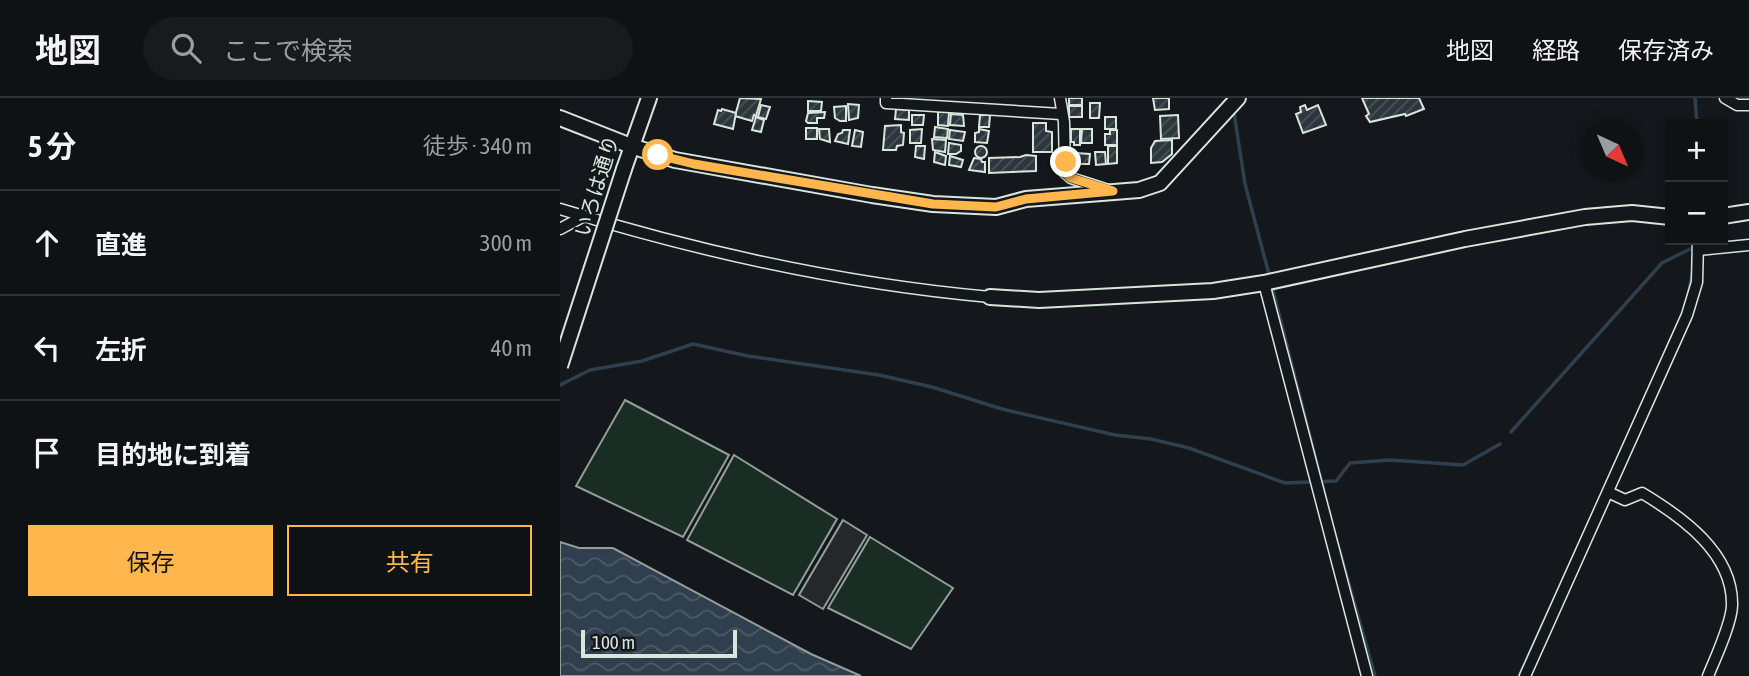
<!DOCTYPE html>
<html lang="ja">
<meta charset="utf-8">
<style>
:root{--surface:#0f1215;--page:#181b1e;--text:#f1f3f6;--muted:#9b9ea0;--line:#2f3234;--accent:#ffb74d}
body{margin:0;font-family:"Asap Condensed","Noto Sans JP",sans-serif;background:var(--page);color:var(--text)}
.controls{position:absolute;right:21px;top:21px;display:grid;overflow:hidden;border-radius:0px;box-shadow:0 4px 10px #0003}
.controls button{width:63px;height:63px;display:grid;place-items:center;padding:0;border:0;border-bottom:2px solid var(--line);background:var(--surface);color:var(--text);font:35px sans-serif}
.compass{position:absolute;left:1021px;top:21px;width:63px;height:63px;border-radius:50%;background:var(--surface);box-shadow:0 4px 10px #0003;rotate:136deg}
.scale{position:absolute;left:21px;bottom:18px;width:156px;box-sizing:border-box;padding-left:7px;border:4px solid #d8e6dc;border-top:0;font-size:19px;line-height:24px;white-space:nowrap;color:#d8e6dc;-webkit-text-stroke:5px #14181c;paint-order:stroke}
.stop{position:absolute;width:21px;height:21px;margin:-16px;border:5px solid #ffb74d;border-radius:50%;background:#fff}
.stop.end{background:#ffb74d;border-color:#fff;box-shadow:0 2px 7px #0008}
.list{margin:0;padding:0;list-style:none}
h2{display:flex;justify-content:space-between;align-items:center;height:91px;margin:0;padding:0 28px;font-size:30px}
h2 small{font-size:23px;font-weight:400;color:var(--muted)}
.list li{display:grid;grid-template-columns:46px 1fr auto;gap:21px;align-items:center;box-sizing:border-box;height:105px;padding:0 28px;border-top:2px solid var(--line)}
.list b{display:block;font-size:26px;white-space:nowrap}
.list em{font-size:23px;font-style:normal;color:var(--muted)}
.actions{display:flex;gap:14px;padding:21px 28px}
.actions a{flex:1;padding:16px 0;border:2px solid var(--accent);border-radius:0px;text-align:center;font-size:24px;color:var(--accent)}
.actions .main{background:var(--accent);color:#111}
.icon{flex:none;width:38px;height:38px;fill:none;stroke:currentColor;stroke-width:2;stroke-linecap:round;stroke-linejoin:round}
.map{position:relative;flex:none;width:1189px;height:578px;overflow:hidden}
header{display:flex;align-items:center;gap:42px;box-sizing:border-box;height:98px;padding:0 35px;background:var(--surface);border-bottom:2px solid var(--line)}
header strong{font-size:33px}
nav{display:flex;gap:38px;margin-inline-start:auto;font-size:24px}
.search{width:490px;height:63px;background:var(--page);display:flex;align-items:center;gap:18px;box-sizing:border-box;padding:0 24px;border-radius:38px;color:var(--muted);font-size:26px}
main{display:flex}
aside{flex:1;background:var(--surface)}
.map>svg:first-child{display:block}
.grass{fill:#1a2d24;stroke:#939e99;stroke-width:2}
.parking{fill:#24282b;stroke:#939e99;stroke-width:2}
.water{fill:url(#water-waves);stroke:#939e99;stroke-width:2}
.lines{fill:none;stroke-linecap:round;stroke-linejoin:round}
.stream{stroke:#2f3f4d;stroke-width:3.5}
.building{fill:url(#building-hatch);stroke:#d8e6dc;stroke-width:2}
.street-casing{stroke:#d8e6dc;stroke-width:13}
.secondary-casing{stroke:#d8e6dc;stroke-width:18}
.primary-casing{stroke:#d8e6dc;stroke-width:18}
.street{stroke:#14181c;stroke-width:10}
.secondary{stroke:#14181c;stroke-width:14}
.primary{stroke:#14181c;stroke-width:14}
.primary-bridge-casing{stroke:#d8e6dc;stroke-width:18;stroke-linecap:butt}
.primary-bridge{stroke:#14181c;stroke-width:14}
.route{stroke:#ffb74d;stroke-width:9}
.labels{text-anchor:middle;stroke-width:5;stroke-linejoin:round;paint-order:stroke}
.street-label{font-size:21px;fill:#d8e6dc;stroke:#14181c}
</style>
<header>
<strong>地図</strong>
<div class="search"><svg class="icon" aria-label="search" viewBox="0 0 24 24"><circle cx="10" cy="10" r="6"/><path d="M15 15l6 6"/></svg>ここで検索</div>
<nav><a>地図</a><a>経路</a><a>保存済み</a></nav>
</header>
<main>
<aside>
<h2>5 分<small>徒歩 · 340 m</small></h2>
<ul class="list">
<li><svg class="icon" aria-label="ahead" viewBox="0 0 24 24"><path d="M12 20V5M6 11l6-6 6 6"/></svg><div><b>直進</b></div><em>300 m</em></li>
<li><svg class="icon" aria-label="left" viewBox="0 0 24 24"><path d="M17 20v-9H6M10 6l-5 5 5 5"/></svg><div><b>左折</b></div><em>40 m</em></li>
<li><svg class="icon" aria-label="arrive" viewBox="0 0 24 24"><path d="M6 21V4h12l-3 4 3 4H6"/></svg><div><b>目的地に到着</b></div></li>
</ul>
<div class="actions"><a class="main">保存</a><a>共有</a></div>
</aside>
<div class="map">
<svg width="1189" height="578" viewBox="0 0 1189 578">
<defs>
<pattern id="water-waves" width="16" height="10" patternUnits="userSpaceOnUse" patternTransform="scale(1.75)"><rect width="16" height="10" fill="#2f3f4d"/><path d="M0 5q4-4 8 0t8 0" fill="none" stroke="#4c5b66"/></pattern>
<pattern id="building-hatch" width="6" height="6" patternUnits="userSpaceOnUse" patternTransform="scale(1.75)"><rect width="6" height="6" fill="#2c363c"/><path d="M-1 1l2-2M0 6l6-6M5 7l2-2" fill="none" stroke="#4a5358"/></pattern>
</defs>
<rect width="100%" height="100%" fill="#14181c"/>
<g class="grass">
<path d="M65,302L169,357L123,439L16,388Z"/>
<path d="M174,357L277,421L233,497L127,442Z"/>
<path d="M310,439L393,490L351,551L268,510Z"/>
</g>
<path class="parking" d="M283,422L307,437L263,511L239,497Z"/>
<path class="water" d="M0,444L19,450H53L251,556L301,578H0Z"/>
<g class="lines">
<g class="stream">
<path d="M1135,0L1137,26"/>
<path d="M674,15L685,86L710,180"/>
<path d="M1147,146L1187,143"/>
<path d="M712,188L773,429L815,578"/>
<path d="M1128,198L1133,171"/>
<path d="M0,287L30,272L82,263L133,246L188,258L319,277L372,289L442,311L555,337L591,341L629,350L725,385L776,383L790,365L830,362L903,367L940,346"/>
<path d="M951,334L1102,165L1136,148"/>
<path d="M959,578L1025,433"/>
</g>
</g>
<g class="building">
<path d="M180,0L201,1L196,18L194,17L192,23L175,18Z"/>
<rect x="509" y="0" width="13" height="7"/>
<path d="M593,0H609V11L595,12Z"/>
<path d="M802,0H859L864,11L846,18L845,16L810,24L806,18L809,16Z"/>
<path d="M248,3L262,4L261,13H248Z"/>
<path d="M530,5H540L539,20H530Z"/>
<path d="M288,6L299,7L298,20L289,22Z"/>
<path d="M201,7L210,9L206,21L198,19Z"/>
<path d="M745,7L747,12L758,7L766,27L743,35L736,16L741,14L740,9Z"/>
<path d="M286,8V23H280L275,20L274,9Z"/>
<rect x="509" y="8" width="13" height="11"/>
<path d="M162,11L176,15L173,31L154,26L158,12L161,13Z"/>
<path d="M336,11L349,12V22L335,21Z"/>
<path d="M265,14L264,20H257V25H248L246,23L248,15Z"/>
<path d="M378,14H389L388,28L378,27Z"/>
<path d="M391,16L403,17L404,28L390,27Z"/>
<path d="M352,17H364L363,27H352Z"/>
<path d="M420,17H430L429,29H419Z"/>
<path d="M618,17L619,40L601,41L600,18Z"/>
<path d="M196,19L204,22L201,34L192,32Z"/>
<rect x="545" y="19" width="11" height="12"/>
<path d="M473,25H486V33L492,34V54H473Z"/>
<path d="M341,27V34L344,35L343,47L337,48L336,52H323L325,28Z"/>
<path d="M375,29L388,31L387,40L374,39Z"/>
<rect x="246" y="30" width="11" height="11"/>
<path d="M259,31H269L270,44L260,41Z"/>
<path d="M362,31L361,45H350V32Z"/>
<path d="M419,31L429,33L427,45L415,44V35L419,34Z"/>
<path d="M511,31H520V47H514V44H511Z"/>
<path d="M522,31H532V45H521Z"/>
<path d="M283,32H290L288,46L275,43L278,36L282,35Z"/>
<path d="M295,32L303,34L301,49L292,48Z"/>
<path d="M390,32L405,34L403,43L389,41Z"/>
<path d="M550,32H557V47H545V36H550Z"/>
<path d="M372,41L386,42L385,54L373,52Z"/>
<path d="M612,42V56L602,64L591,65V50L595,43Z"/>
<path d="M389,45L401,47V53L396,56H388Z"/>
<circle cx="421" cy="54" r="6"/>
<path d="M356,48H365L364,61L355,59Z"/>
<path d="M548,48H557V65L548,66Z"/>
<path d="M375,54L386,58L385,67L374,64Z"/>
<path d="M535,54H545L546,66L536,67Z"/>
<path d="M516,55L530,56L529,66H516Z"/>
<path d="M466,57L476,58V73L429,75V60L460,59Z"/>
<path d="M390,58L403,62L401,69L389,67Z"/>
<path d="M414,60L421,61L422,64H425V74L409,72Z"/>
</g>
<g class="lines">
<g class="street-casing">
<g id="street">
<path d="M326,0V5L501,16"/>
<path d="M500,0L504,24L505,75L511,80L548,92"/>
<path d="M1165,0L1177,7H1189"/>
<path d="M0,111C140,154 284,186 430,199"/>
<path d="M0,131L24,118"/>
<path d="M1138,152L1189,147"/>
<path d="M704,185L807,578"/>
<path d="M1048,394L1065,402L1082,395C1122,419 1173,455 1172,507C1172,524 1155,561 1148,578"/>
<path d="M965,578L1127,217L1137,184L1138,142"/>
</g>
</g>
<g class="secondary-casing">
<g id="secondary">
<path d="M71,48L115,62L312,97L373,106L436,109L466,101L579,92L600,85L678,0"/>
<path d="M1163,118L1189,114"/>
<path d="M430,199L479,202L653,193L704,185L905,141L1025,119L1072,115L1110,119"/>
</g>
</g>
<g class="primary-casing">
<g id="primary">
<path d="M0,20L71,48"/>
<path d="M64,71L89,0"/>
</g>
</g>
<use href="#street" class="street"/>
<use href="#secondary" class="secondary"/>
<use href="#primary" class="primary"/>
<g class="primary-bridge-casing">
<path id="primary-bridge" d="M0,268L64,71"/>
</g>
<use href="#primary-bridge" class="primary-bridge"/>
</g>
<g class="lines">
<path class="route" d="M98,57L134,66L373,106L436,109L466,101L553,93L511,80L505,75L506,64"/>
</g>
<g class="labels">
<g class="street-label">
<text transform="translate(37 88) rotate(-73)" y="7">いろは通り</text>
</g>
</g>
</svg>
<div class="controls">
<button>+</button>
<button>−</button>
</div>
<svg class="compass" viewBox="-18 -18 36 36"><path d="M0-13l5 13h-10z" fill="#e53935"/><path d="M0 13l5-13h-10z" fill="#9b9ea0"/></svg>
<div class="scale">100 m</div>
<div class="stop" style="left:98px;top:57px"></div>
<div class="stop end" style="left:506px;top:64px"></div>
</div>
</main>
